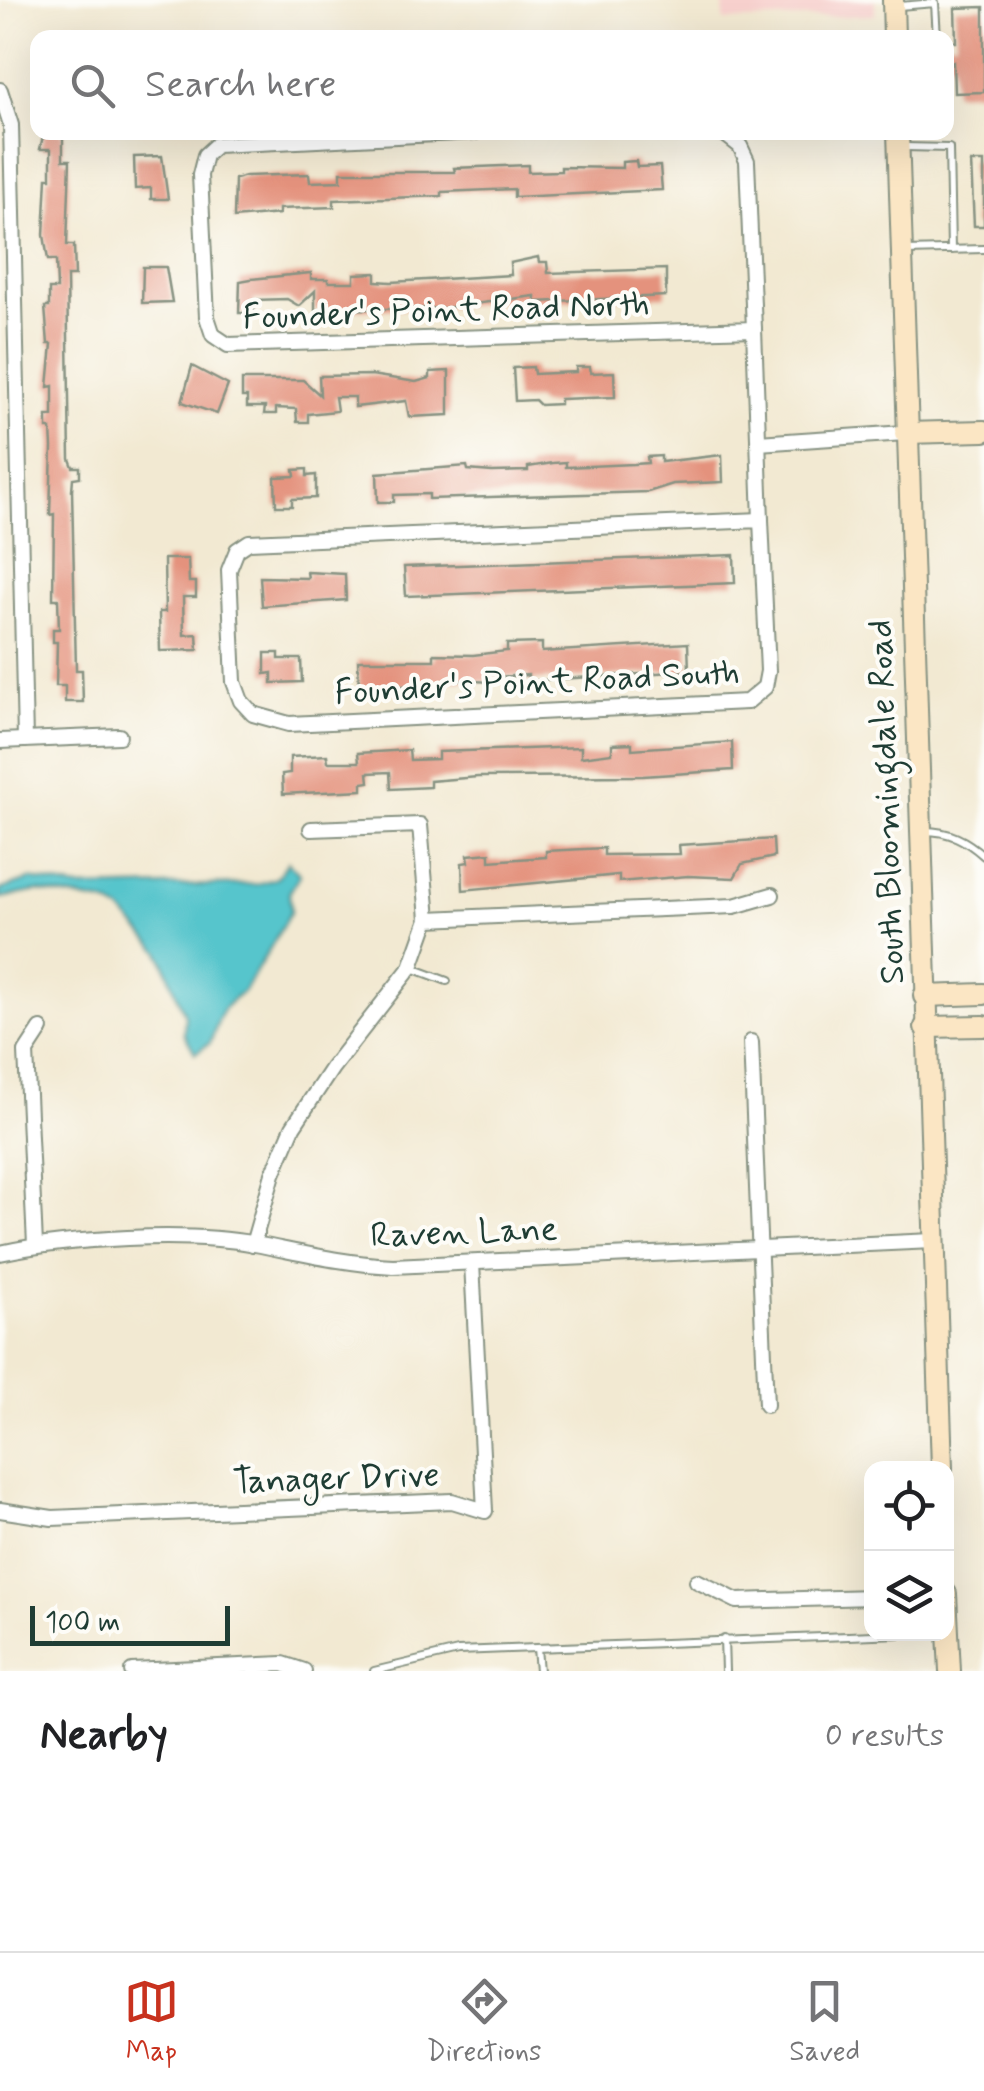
<!DOCTYPE html>
<style>
:root{--surface:#fff;--page:#f2f2f2;--text:#202124;--muted:#757577;--line:#e0e0e0;--accent:#c8321e}
body{margin:0;font-family:Mynerve,sans-serif;background:var(--page);color:var(--text)}
.controls{position:absolute;right:30px;bottom:30px;display:grid;overflow:hidden;border-radius:20px;box-shadow:0 10px 40px #0002}
.controls button{width:90px;height:90px;display:grid;place-items:center;padding:0;border:0;border-bottom:2px solid var(--line);background:var(--surface);color:var(--text);font:50px sans-serif}
.scale{position:absolute;left:30px;bottom:25px;width:200px;box-sizing:border-box;padding-left:10px;border:5px solid #1f3d34;border-top:0;font-size:28px;line-height:35px;white-space:nowrap;color:#1f3d34;-webkit-text-stroke:8px #fdfcf7;paint-order:stroke}
.list{margin:0;padding:0;list-style:none}
h2{display:flex;justify-content:space-between;align-items:center;height:130px;margin:0;padding:0 40px;font-size:42px}
h2 small{font-size:32px;font-weight:400;color:var(--muted)}
.icon{flex:none;width:55px;height:55px;fill:none;stroke:currentColor;stroke-width:2;stroke-linecap:round;stroke-linejoin:round}
.map{position:relative;flex:none;width:984px;height:1671px;overflow:hidden}
.search{position:absolute;background:var(--surface);box-shadow:0 10px 40px #0002;left:30px;right:30px;top:30px;height:110px;display:flex;align-items:center;gap:25px;box-sizing:border-box;padding:0 35px;border-radius:20px;color:var(--muted);font-size:38px}
.sheet{height:280px;background:var(--surface)}
nav{display:flex;justify-content:space-around;align-items:center;box-sizing:border-box;height:140px;border-top:2px solid var(--line);background:var(--surface);font-size:28px;color:var(--muted)}
nav a{display:grid;justify-items:center;gap:5px}
nav .on{color:var(--accent)}
.map>svg:first-child{display:block}
.built{fill:#f7d0cd}
.water{fill:#57c5cc;stroke:#3b8180;stroke-width:2.5}
.building{fill:#e4927d}
.lines{fill:none;stroke-linecap:round;stroke-linejoin:round}
.lane-casing{stroke:#889383;stroke-width:10}
.street-casing{stroke:#889383;stroke-width:18}
.secondary-casing{stroke:#889383;stroke-width:24}
.lane{stroke:#fff;stroke-width:6}
.street{stroke:#fff;stroke-width:14}
.secondary{stroke:#fbe6c4;stroke-width:20}
.labels{text-anchor:middle;stroke-width:8;stroke-linejoin:round;paint-order:stroke}
.street-label{font-size:35px;fill:#1f3d34;stroke:#fdfcf7}
</style>
<div class="map">
<svg width="984" height="1671" viewBox="0 0 984 1671">
<rect width="100%" height="100%" fill="#fdfcf7"/>
<filter id="ink" filterUnits="userSpaceOnUse"><feTurbulence type="fractalNoise" baseFrequency=".01" numOctaves="2"/><feDisplacementMap in="SourceGraphic" scale="20" xChannelSelector="R" yChannelSelector="G"/><feConvolveMatrix kernelMatrix="1 2 1 2 8 2 1 2 1" color-interpolation-filters="sRGB"/></filter>
<filter id="wash" filterUnits="userSpaceOnUse"><feTurbulence type="fractalNoise" baseFrequency=".0048" numOctaves="4" result="noise"/><feDisplacementMap in="SourceGraphic" scale="40" xChannelSelector="R" yChannelSelector="G"/><feGaussianBlur stdDeviation="2.25" result="paint"/><feColorMatrix in="noise" values="0 0 0 0 0 0 0 0 0 0 0 0 0 0 0 0 0 1.4 0 .05"/><feComposite in="paint" operator="in"/></filter>
<g filter="url(#wash)">
<rect width="100%" height="100%" fill="#f2e9d2"/>
<path class="built" d="M723,0H875V15L724,21Z"/>
<path class="water" d="M288,862L300,875L289,893L291,911L266,955L245,989L223,1009L210,1043L195,1053L184,1033L185,1015L160,952L122,912L105,903L38,891L0,898V890L31,879L78,888L258,884L277,878Z"/>
<g id="blocks">
<g class="building">
<path d="M984,7V92L954,93L953,62L946,63V42H956L955,8Z"/>
<path d="M44,132H63V160H70L67,245H74L75,276H67L70,459L73,467H80V477L73,478L72,490L76,670H82L83,702H65V686H56L57,642H53V629H59L58,599H53L54,514L50,515L52,447L51,429H47V416H53V386L48,387L52,344H48L45,307H49V289H57L56,260H48L44,235L47,178H51V149H40Z"/>
<path d="M162,156L168,199H151V188L135,189L134,157Z"/>
<path d="M636,161L637,167L660,166L662,190L514,197V189L442,192V196L334,200V207L279,209V214L234,218L235,179L246,176L309,174L310,182L341,181V172H455L454,168L528,165V172L561,171V167L622,168V162Z"/>
<path d="M971,162H984V226H974Z"/>
<path d="M538,257L539,262H547L548,273L666,269V296L535,302V296L444,308L315,310V291L299,306L287,299L254,300V313H239L240,281L251,279L311,273V279H328V282H354V274L376,273V281L391,282L511,275L510,263Z"/>
<path d="M143,267H166L172,302L142,303Z"/>
<path d="M192,366L228,385L217,414L182,402Z"/>
<path d="M533,367L534,374L576,372V367H590L591,373L614,372L615,397L560,399V404L540,405L535,400L515,401L513,368Z"/>
<path d="M449,371V415L409,417L406,401L355,407V397H335L337,411L308,414V422H297L296,409L276,408V414H264L265,407H247V397H242V380H303L320,395L319,376L371,375L416,382L430,378V372Z"/>
<path d="M722,455L723,482L673,484L648,492L429,499V494L394,495V502H378L377,473L467,466L468,470L492,472L528,471V467L553,463L566,462V467L634,464L648,463L647,457L661,456V462Z"/>
<path d="M307,469V476L316,475V498L292,499V506H276L275,477L295,476L294,470Z"/>
<path d="M734,555L735,583L406,596L404,567Z"/>
<path d="M164,559H188L189,582H196V597H183L184,635L197,634L198,650L160,651L159,612H165Z"/>
<path d="M307,572L345,574L346,600L262,606L260,577L308,578Z"/>
<path d="M542,643V652L688,643L689,671L543,680L528,681V675L495,677V682L447,680L423,685L359,688L358,660H434V654L473,655L507,651V644Z"/>
<path d="M265,653H279V659H301L302,682L272,683V673L265,674Z"/>
<path d="M732,742L733,770L643,776L478,777L430,781V787L391,789L390,772L368,773L369,782L362,783V790L283,794L282,774L290,773V757L327,755L328,762H359L358,753L409,750L410,760L438,759V752L581,747V757L612,753V744L632,743V749Z"/>
<path d="M773,839L774,857L742,864L734,878L688,876L619,882V875L463,890L462,863L469,862L468,855L490,853V861L546,857V851L604,848V855L680,854L679,845Z"/>
</g>
</g>
</g>
<g filter="url(#ink)">
<use href="#blocks" fill-opacity="0" stroke="#889383" stroke-width="2.5"/>
<g class="lines">
<g class="lane-casing">
<g id="lane">
<path d="M899,6L935,3L937,38"/>
<path d="M905,147L949,148L951,250"/>
<path d="M906,251L984,249"/>
<path d="M925,831C949,831 966,840 984,856"/>
<path d="M412,968L447,981"/>
<path d="M724,1639L725,1671"/>
<path d="M537,1648L539,1671"/>
<path d="M374,1671L458,1651L900,1634"/>
</g>
</g>
<g class="street-casing">
<g id="street">
<path d="M0,90L11,125L25,740"/>
<path d="M476,132L216,145L205,155L200,175L207,317L213,335L228,345L754,329L747,161L740,146L722,132"/>
<path d="M754,329L761,520"/>
<path d="M758,443L905,433"/>
<path d="M761,520L768,671L765,687L747,702L289,724L253,714L241,701L234,682L229,570L237,550L249,542Z"/>
<path d="M0,741L119,736"/>
<path d="M311,829L420,825L428,919"/>
<path d="M751,1042L766,1405"/>
<path d="M253,1244L273,1174L293,1127L332,1068L411,967L428,919L734,906L772,895"/>
<path d="M35,1245L26,1052L41,1029"/>
<path d="M0,1253C68,1238 187,1231 255,1244C302,1253 345,1264 393,1266L933,1241"/>
<path d="M0,1510L52,1518L452,1501L485,1511L472,1263"/>
<path d="M697,1581L737,1601L872,1597"/>
<path d="M132,1671L283,1664L304,1671"/>
</g>
</g>
<g class="secondary-casing">
<g id="secondary">
<path d="M893,0L894,38"/>
<path d="M898,132L942,1468"/>
<path d="M905,433L984,431"/>
<path d="M924,996L984,994"/>
<path d="M925,1027L984,1026"/>
<path d="M946,1594L950,1671"/>
</g>
</g>
<use href="#lane" class="lane"/>
<use href="#street" class="street"/>
<use href="#secondary" class="secondary"/>
</g>
</g>
<g class="labels">
<g class="street-label">
<text transform="translate(446 309) rotate(-2)" y="12">Founder's Point Road North</text>
<text transform="translate(537 681) rotate(-3)" y="12">Founder's Point Road South</text>
<text transform="translate(885 802) rotate(-92)" y="12">South Bloomingdale Road</text>
<text transform="translate(464 1231) rotate(-2)" y="12">Raven Lane</text>
<text transform="translate(336 1477) rotate(-2)" y="12">Tanager Drive</text>
</g>
</g>
</svg>
<div class="controls">
<button><svg class="icon" aria-label="locate" viewBox="0 0 24 24"><circle cx="12" cy="12" r="6"/><path d="M12 2v4M12 18v4M2 12h4M18 12h4"/></svg></button>
<button><svg class="icon" aria-label="layers" viewBox="0 0 24 24"><path d="M12 4l9 5-9 5-9-5zM3 14l9 5 9-5"/></svg></button>
</div>
<div class="scale">100 m</div>
<div class="search"><svg class="icon" aria-label="search" viewBox="0 0 24 24"><circle cx="10" cy="10" r="6"/><path d="M15 15l6 6"/></svg>Search here</div>
</div>
<section class="sheet">
<h2>Nearby<small>0 results</small></h2>
<ul class="list">
</ul>
</section>
<nav>
<a class="on"><svg class="icon" aria-label="map" viewBox="0 0 24 24"><path d="M3 6l6-2 6 2 6-2v14l-6 2-6-2-6 2zM9 4v14M15 6v14"/></svg>Map</a>
<a><svg class="icon" aria-label="directions" viewBox="0 0 24 24"><path d="M12 3l9 9-9 9-9-9zM9 14v-3h6M13 9l2 2-2 2"/></svg>Directions</a>
<a><svg class="icon" aria-label="saved" viewBox="0 0 24 24"><path d="M7 4h10v16l-5-4-5 4z"/></svg>Saved</a>
</nav>
